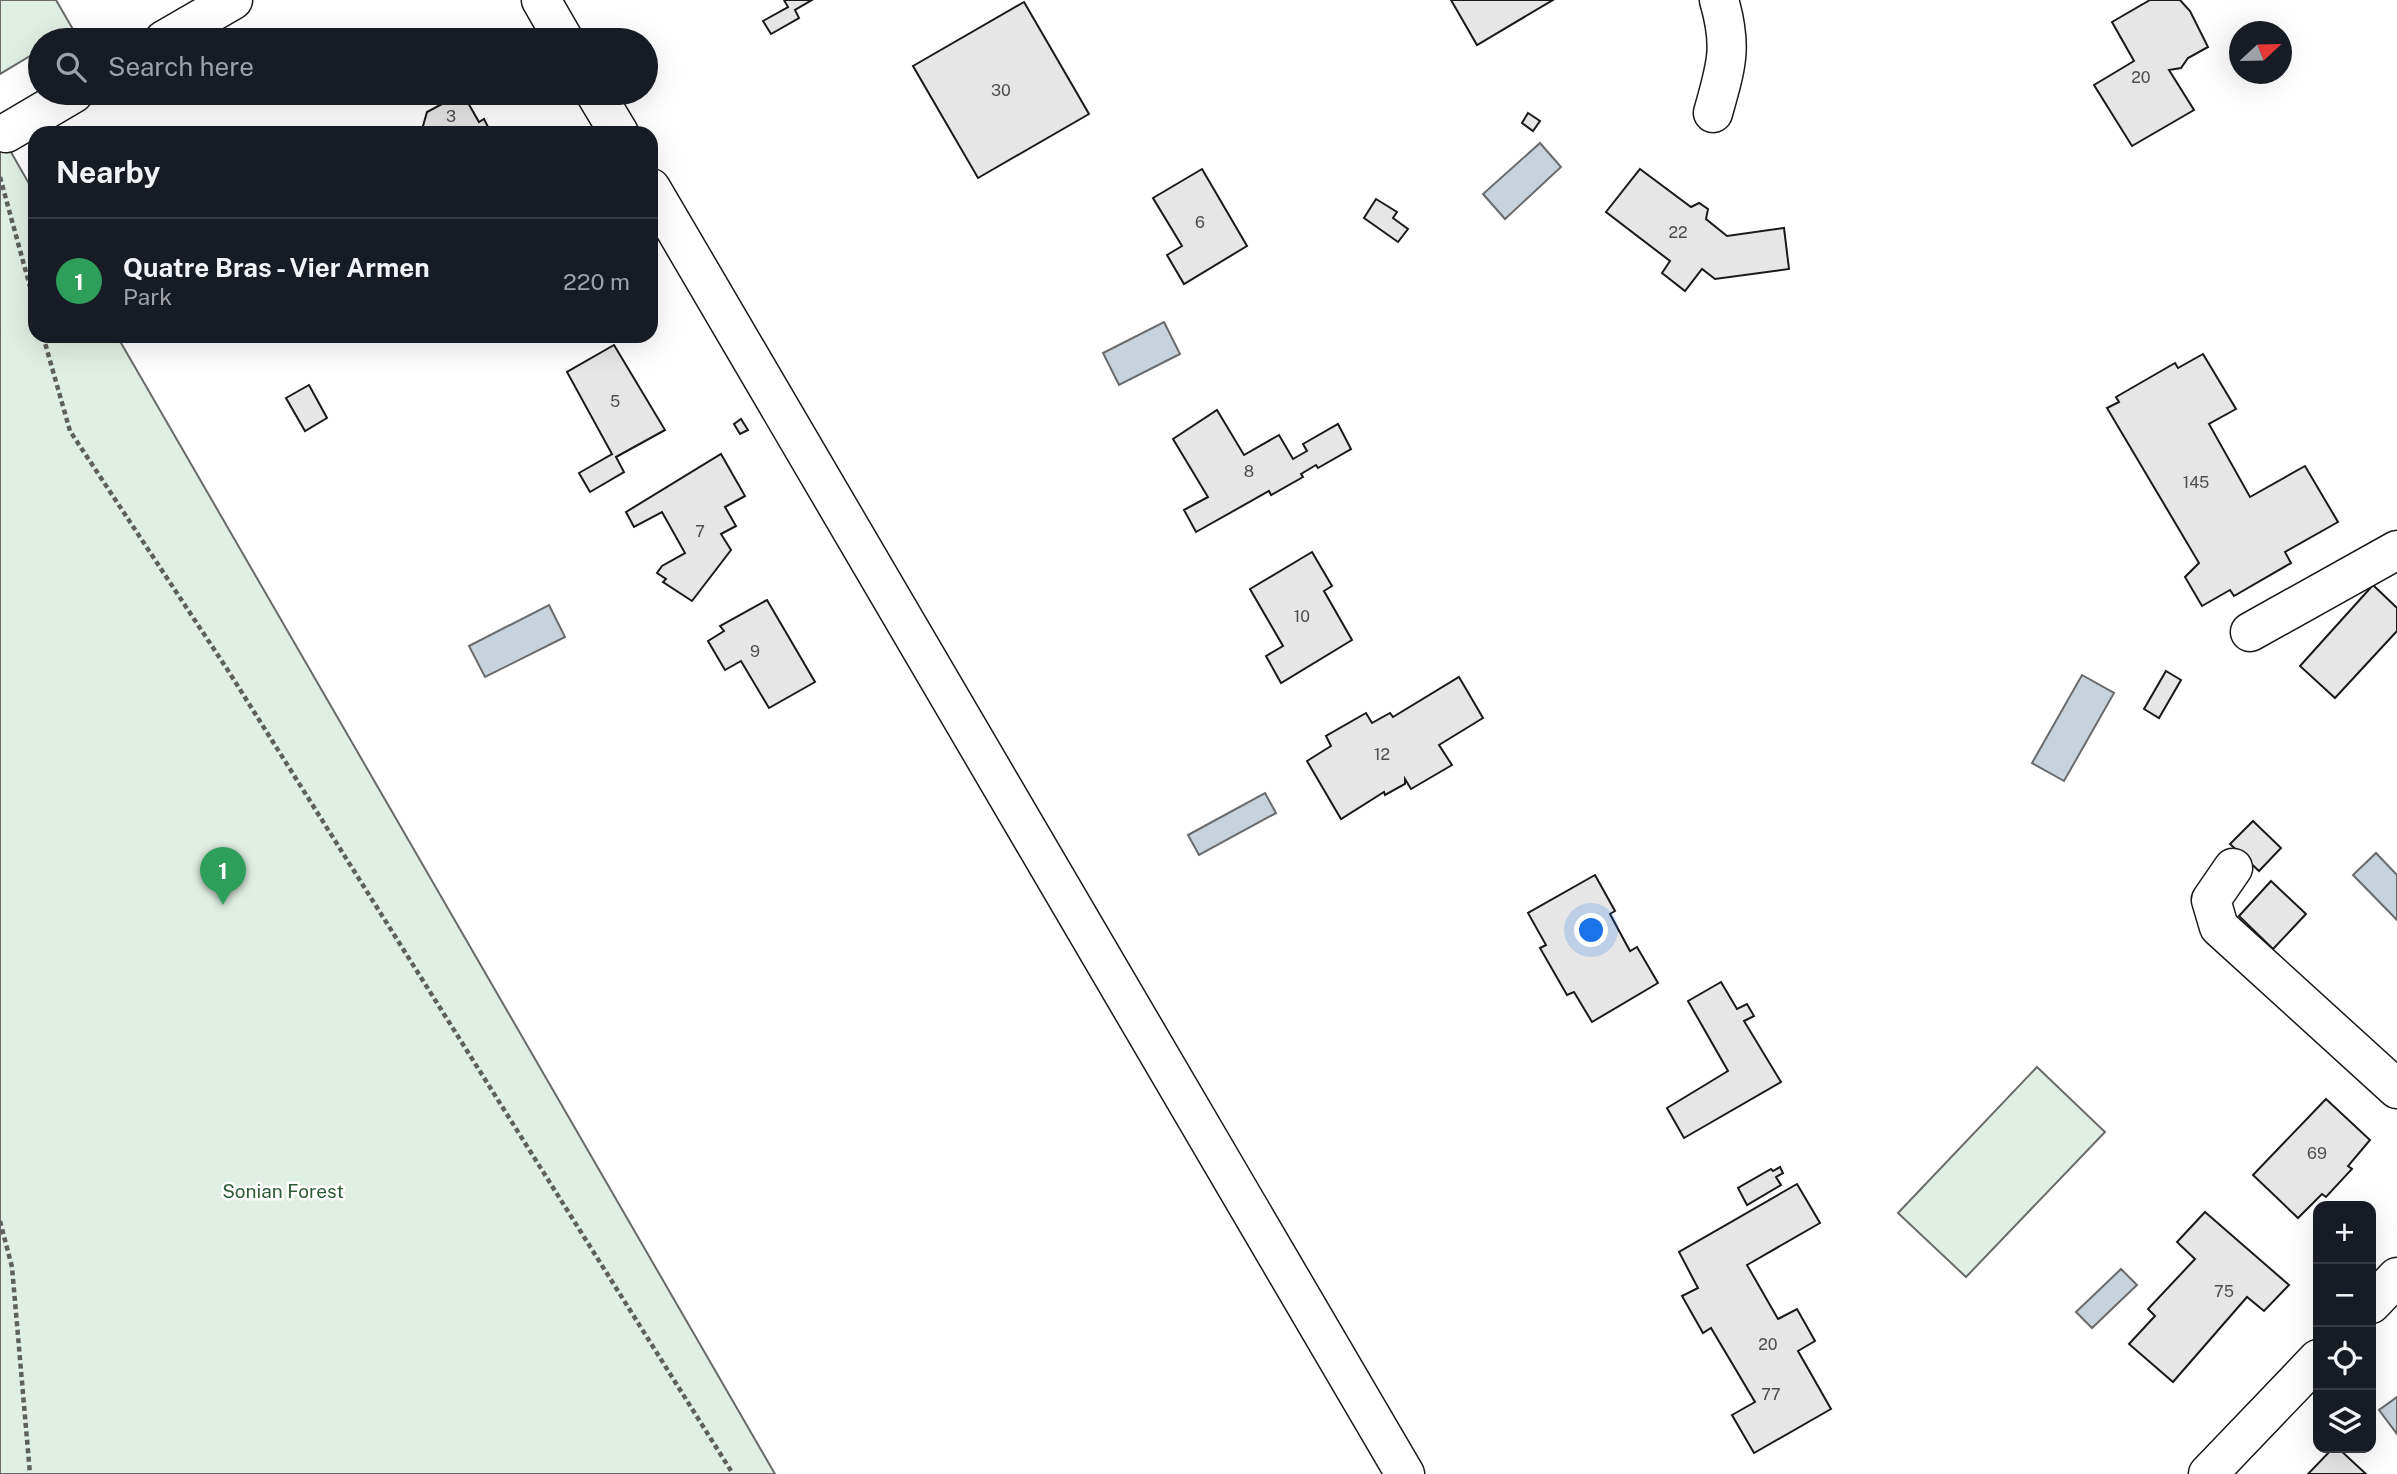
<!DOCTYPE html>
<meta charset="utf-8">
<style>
:root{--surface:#171b24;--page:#242831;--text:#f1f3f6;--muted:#9ea1a6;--line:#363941;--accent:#c62828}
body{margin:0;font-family:"Public Sans",sans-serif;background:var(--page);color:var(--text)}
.controls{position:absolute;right:21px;bottom:21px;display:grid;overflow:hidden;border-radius:14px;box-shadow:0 7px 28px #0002}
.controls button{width:63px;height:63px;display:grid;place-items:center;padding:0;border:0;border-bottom:2px solid var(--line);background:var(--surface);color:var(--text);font:35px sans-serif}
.compass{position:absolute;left:2229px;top:21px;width:63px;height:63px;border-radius:50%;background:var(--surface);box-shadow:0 7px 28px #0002;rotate:68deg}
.you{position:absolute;left:1592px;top:931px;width:24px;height:24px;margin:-18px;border:5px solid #fff;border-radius:50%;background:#1a73e8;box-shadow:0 0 0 10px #1a73e833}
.badge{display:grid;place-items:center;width:46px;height:46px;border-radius:50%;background:var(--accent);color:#fff;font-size:23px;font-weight:700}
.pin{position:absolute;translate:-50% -58px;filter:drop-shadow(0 2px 4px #0008)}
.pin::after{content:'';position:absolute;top:37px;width:24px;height:21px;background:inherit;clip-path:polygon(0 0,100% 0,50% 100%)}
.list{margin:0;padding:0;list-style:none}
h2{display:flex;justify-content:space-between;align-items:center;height:91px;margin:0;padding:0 28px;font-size:30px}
h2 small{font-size:23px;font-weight:400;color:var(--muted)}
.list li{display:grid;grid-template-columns:46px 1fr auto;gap:21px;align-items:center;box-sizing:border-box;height:126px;padding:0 28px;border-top:2px solid var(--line)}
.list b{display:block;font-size:26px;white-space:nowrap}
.list p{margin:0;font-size:23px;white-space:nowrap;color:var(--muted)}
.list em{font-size:23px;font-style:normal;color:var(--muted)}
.icon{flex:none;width:38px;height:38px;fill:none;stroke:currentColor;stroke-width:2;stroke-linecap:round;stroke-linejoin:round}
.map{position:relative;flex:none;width:2397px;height:1474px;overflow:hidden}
.search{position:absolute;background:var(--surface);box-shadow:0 7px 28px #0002;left:28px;top:28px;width:630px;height:77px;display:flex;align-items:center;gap:18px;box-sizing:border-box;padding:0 24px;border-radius:38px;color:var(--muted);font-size:26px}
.panel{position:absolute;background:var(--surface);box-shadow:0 7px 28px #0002;left:28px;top:126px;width:630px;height:217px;border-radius:21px}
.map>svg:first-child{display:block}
.green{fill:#e0efe3;stroke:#6a6a6a;stroke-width:2}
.water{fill:#c6d2dc;stroke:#6a6a6a;stroke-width:2}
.building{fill:#e6e6e6;stroke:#1a1a1a;stroke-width:2}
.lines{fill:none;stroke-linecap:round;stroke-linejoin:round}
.minor-casing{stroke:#1a1a1a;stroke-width:41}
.path{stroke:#5f5f5f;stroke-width:4.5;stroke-dasharray:5 3.5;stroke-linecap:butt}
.minor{stroke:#fff;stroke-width:38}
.labels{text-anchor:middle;stroke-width:5;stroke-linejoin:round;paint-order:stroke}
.number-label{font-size:16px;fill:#4d4d4d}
.park-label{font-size:19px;fill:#2b5a34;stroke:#fff}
</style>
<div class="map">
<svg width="2397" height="1474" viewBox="0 0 2397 1474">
<rect width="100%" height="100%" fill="#fff"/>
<g class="green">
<path d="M0,0H56L74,31L57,40H40V50L0,74Z"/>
<path d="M0,133L35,194V336H117L775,1474H0Z"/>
<path d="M2037,1067L2105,1132L1966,1277L1898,1213Z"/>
</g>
<g class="water">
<path d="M1540,143L1561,167L1505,219L1483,194Z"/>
<path d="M1164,322L1180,354L1119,385L1103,353Z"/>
<path d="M549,605L565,637L485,677L469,646Z"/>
<path d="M2082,675L2114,693L2064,781L2032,763Z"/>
<path d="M1265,793L1276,813L1199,855L1188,835Z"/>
<path d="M2376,853L2397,875V920L2353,875Z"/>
<path d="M2121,1269L2137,1285L2092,1328L2076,1312Z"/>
<path d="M2397,1397V1434L2379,1410Z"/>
</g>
<g class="building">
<path d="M784,0H812L795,10L799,18L771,34L763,21L788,7Z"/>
<path d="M1451,0H1553L1477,45Z"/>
<path d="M2150,0H2180L2190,11L2208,47L2188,58L2181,68L2169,70L2194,110L2132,146L2094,85L2134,61L2112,22Z"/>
<path d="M1024,2L1089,114L978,178L913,66Z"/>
<path d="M455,97L467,101L479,122L484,119L491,133H427L423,126L427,112Z"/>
<path d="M1528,113L1540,121L1533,131L1522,123Z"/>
<path d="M1202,169L1247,246L1184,284L1167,255L1182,246L1153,198Z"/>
<path d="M1640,169L1691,207L1699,203L1708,209L1706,219L1727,236L1784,228L1789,269L1715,279L1702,269L1685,291L1662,273L1670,261L1606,212Z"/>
<path d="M1376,199L1397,212L1393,218L1408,229L1398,242L1364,218Z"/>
<path d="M614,345L665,430L616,457L624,472L590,492L579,473L612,454L567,372Z"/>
<path d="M2203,354L2236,409L2209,424L2250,497L2305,466L2338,522L2285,552L2291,563L2234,596L2230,590L2202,606L2185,577L2199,563L2107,408L2119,402L2116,397L2175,363L2178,368Z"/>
<path d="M309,385L327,418L305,431L286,398Z"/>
<path d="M1217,410L1244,455L1279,435L1293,459L1307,451L1303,444L1338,424L1351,449L1318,468L1316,465L1301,474L1303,477L1271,495L1269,491L1196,532L1184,510L1208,497L1173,439Z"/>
<path d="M741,419L748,430L740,434L734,424Z"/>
<path d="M721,454L745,496L725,507L736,526L721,534L731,550L692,601L663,582L666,579L657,573L662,566L685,553L662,512L634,527L626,512Z"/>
<path d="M1312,552L1332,586L1324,591L1352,640L1281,683L1266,656L1283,646L1250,589Z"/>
<path d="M2373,585L2397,608V631L2335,698L2300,666Z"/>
<path d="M767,600L815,682L769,708L741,661L725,670L708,641L724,631L720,626Z"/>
<path d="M2166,671L2181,680L2159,718L2144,709Z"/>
<path d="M1459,677L1483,718L1439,745L1452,765L1411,789L1405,779V784L1385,795L1384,792L1341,819L1307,761L1331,746L1326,736L1366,713L1372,723L1390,713L1393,717Z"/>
<path d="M2253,821L2281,848L2259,871L2230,844Z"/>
<path d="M1595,875L1615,911L1610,914L1630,951L1637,947L1658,983L1592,1022L1574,992L1567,995L1540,948L1546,945L1528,913Z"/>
<path d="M2271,881L2306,914L2273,949L2239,916Z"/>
<path d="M1721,982L1737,1009L1747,1004L1754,1016L1744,1021L1781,1082L1684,1138L1667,1108L1728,1071L1688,1001Z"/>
<path d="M2326,1099L2370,1140L2348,1166L2352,1169L2326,1197L2322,1194L2298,1218L2253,1175Z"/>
<path d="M1780,1167L1783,1173L1776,1177L1781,1185L1747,1205L1738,1188L1771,1169L1773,1171Z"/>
<path d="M1797,1184L1820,1223L1747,1265L1778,1319L1797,1309L1815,1341L1798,1351L1831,1409L1754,1453L1732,1415L1755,1402L1711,1328L1703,1333L1682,1296L1698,1288L1679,1252Z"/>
<path d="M2205,1212L2289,1285L2264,1311L2247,1297L2173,1382L2129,1344L2155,1316L2148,1309L2195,1259L2177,1242Z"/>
<path d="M2333,1448H2338L2366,1474H2308Z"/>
</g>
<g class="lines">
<g class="minor-casing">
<g id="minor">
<path d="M541,0L564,40"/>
<path d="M164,40L233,0"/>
<path d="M595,93L619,133"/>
<path d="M1713,113C1726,66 1733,48 1719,0"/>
<path d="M6,133L74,93"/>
<path d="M651,188L1405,1474"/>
<path d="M2250,632L2397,550"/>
<path d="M2233,868L2211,900L2219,927L2397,1089"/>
<path d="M2371,1304L2397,1277"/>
<path d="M2208,1474L2318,1359"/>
</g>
</g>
<g class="path">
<path d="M0,177L35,305"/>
<path d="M43,336L70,431L229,672L733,1474"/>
<path d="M0,1221L12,1267L30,1474"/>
</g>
<use href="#minor" class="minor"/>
</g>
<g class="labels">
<g class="number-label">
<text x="2141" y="83">20</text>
<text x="1001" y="96">30</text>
<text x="451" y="122">3</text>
<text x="1200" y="228">6</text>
<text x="1678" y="238">22</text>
<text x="615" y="407">5</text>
<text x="1249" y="477">8</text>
<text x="2196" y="488">145</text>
<text x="700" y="537">7</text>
<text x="1302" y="622">10</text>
<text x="755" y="657">9</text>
<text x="1382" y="760">12</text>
<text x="2317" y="1159">69</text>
<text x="2224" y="1297">75</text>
<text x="1768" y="1350">20</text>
<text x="1771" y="1400">77</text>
</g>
<g class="park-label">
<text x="283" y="1198">Sonian Forest</text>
</g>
</g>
</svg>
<div class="controls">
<button>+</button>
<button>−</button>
<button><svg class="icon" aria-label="locate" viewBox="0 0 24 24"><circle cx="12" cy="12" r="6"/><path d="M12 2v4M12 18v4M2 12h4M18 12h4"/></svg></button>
<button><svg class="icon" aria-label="layers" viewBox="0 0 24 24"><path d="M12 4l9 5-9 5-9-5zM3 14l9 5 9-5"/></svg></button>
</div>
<svg class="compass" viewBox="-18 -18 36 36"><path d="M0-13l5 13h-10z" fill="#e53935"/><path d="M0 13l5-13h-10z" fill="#9ea1a6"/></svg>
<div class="you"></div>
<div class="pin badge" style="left:223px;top:905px;background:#2e9e5b">1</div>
<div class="search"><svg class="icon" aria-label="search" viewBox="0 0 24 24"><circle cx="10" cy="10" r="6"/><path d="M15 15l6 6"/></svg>Search here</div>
<section class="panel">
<h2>Nearby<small></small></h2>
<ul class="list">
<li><span class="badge" style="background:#2e9e5b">1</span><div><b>Quatre Bras - Vier Armen</b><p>Park</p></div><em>220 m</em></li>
</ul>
</section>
</div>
